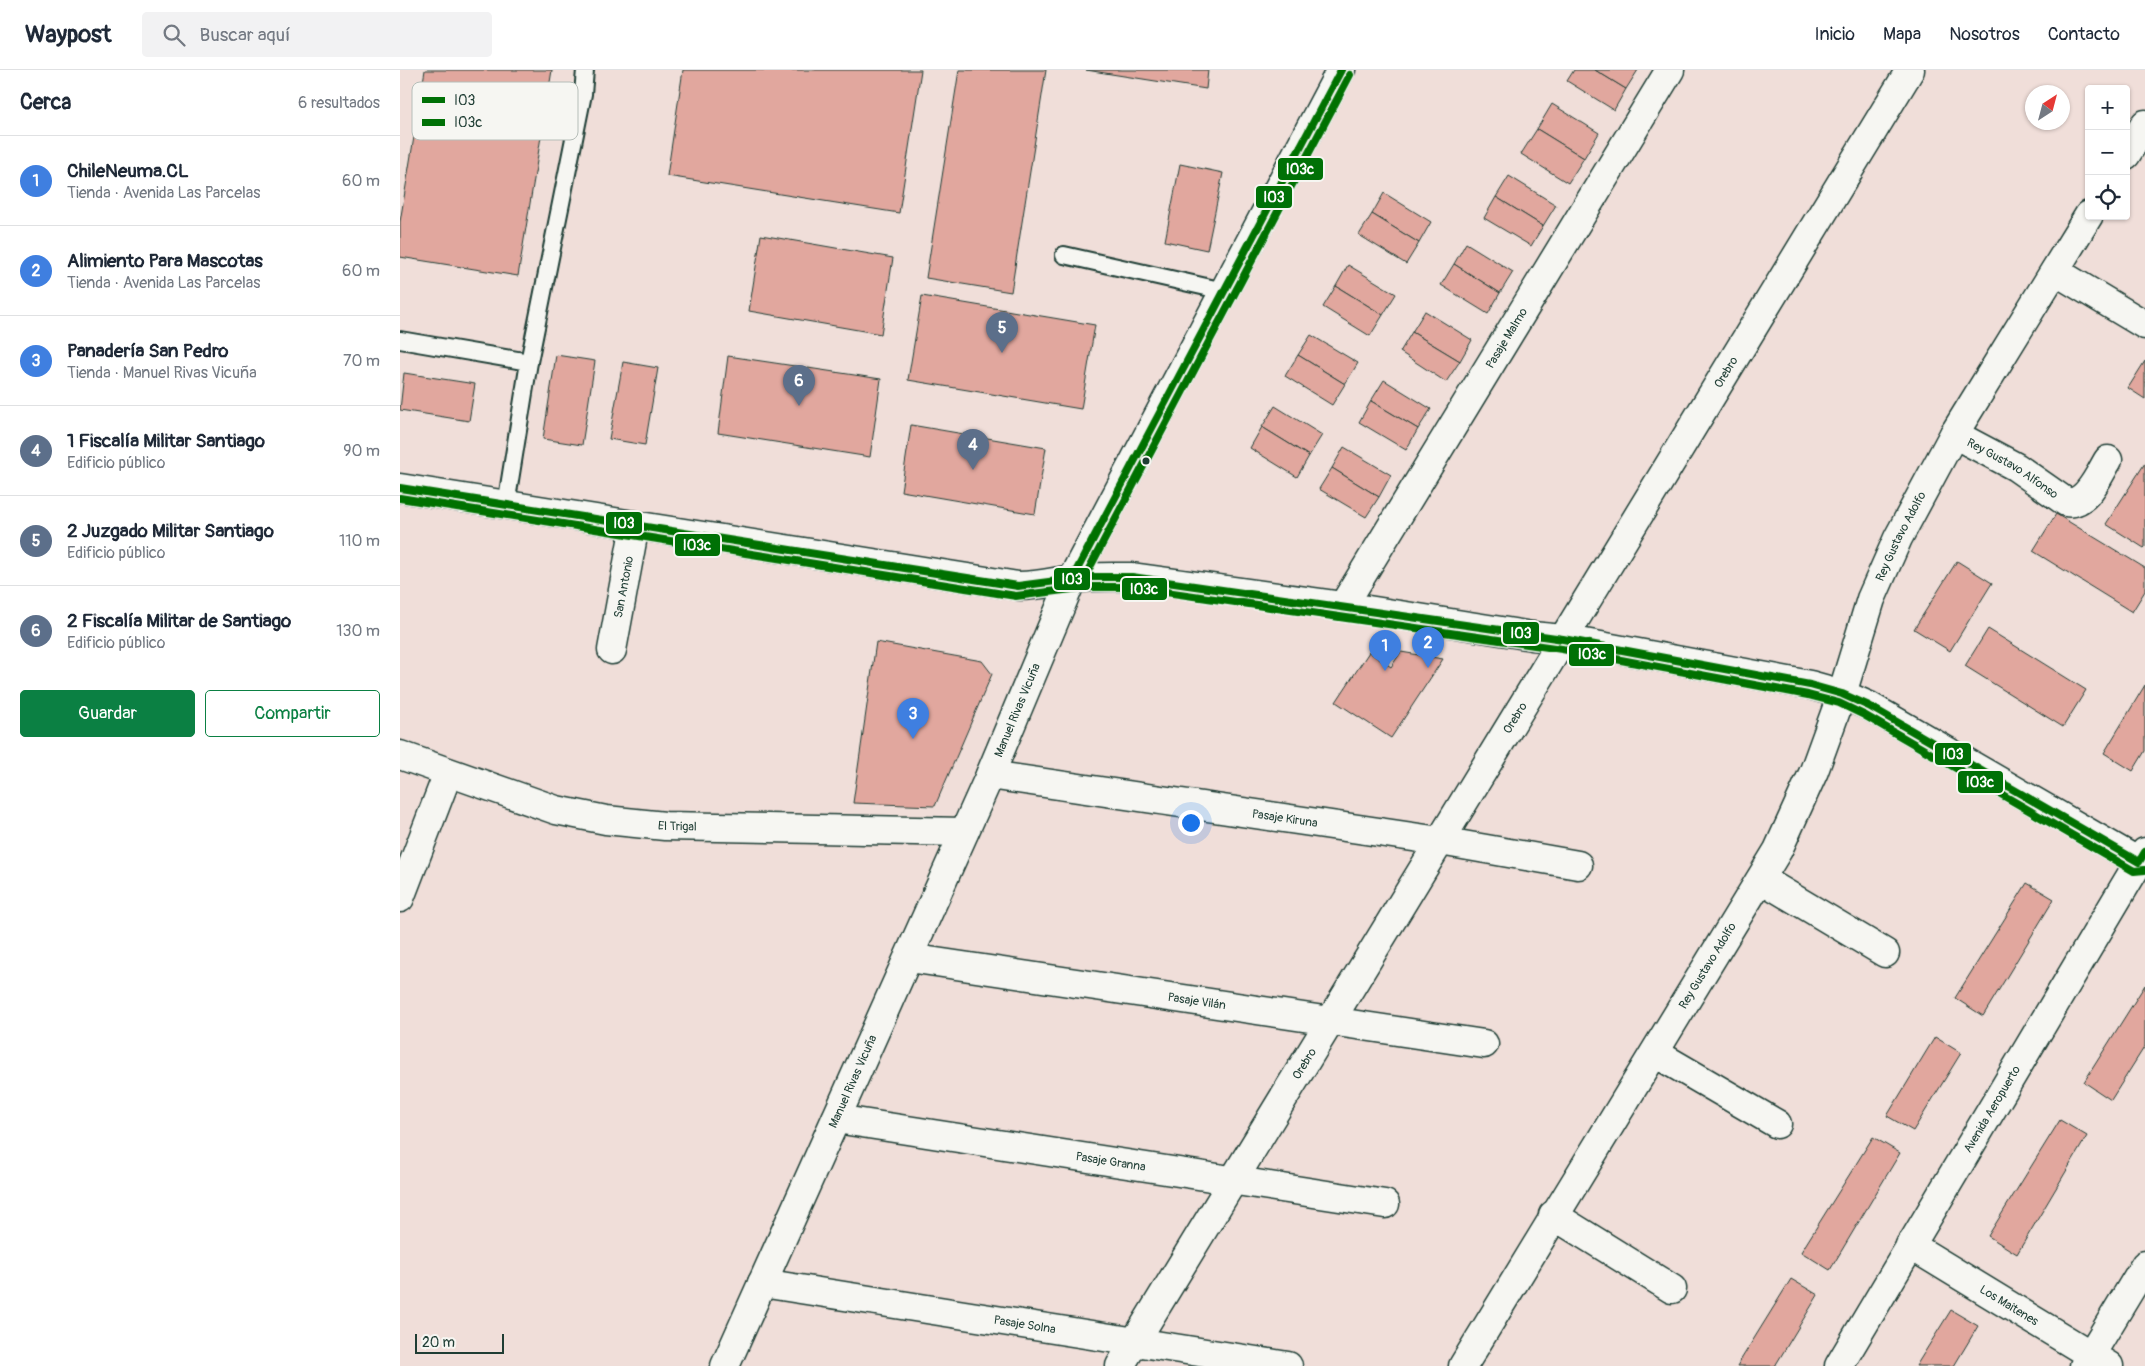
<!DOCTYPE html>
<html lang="es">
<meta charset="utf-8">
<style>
:root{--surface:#fff;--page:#f2f2f3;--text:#1f2937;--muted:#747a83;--line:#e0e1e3;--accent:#0b8043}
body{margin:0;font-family:Pangolin,sans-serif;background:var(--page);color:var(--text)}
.controls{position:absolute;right:15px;top:15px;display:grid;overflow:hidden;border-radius:5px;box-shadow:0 1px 4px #0004}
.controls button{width:45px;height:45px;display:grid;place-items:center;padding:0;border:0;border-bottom:1px solid var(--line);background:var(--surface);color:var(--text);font:25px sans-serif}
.compass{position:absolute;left:1625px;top:15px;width:45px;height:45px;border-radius:50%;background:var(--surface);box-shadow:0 1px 4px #0004;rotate:36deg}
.scale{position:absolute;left:15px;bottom:12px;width:89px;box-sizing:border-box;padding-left:5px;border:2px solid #1f3d34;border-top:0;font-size:14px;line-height:18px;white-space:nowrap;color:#1f3d34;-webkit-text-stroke:4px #f6f6f2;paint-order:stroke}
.you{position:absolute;left:790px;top:752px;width:18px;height:18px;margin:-12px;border:4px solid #fff;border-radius:50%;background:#1a73e8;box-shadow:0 0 0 8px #1a73e833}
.badge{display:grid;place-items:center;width:32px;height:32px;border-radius:50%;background:var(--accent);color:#fff;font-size:16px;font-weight:700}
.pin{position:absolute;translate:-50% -41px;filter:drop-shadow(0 1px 2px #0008)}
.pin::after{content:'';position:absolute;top:26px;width:18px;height:15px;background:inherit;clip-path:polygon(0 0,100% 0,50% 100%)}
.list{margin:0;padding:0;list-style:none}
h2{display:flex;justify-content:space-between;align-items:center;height:65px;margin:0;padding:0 20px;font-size:21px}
h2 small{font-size:16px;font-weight:400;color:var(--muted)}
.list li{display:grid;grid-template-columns:32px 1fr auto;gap:15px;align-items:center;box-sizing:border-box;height:90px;padding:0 20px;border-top:1px solid var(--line)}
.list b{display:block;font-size:19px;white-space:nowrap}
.list p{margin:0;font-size:16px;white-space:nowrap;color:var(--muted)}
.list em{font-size:16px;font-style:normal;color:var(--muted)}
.actions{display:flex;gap:10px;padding:15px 20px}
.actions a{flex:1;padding:11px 0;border:1px solid var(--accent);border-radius:5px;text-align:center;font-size:18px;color:var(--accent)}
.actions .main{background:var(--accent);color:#fff}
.icon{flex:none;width:28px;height:28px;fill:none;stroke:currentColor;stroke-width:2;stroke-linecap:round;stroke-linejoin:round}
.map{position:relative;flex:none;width:1745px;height:1296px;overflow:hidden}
header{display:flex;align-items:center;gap:30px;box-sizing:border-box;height:70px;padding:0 25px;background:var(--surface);border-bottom:1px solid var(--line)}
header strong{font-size:24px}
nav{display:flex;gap:28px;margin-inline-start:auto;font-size:18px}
.search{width:350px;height:45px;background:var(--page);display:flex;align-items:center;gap:12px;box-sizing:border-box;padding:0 18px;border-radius:5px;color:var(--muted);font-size:19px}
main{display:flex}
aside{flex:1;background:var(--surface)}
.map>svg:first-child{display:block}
.building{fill:#e1a79e;stroke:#1f3d34}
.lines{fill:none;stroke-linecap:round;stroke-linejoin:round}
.lane-casing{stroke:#1f3d34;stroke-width:20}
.street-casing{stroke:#1f3d34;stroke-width:31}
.secondary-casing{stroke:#1f3d34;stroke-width:31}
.lane{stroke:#f6f6f2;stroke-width:16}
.street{stroke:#f6f6f2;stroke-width:28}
.secondary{stroke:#f6f6f2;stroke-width:28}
.bus-1-casing{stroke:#f6f6f2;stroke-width:11}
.bus-2-casing{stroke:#f6f6f2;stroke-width:11}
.bus-1{stroke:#007106;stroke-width:8}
.bus-2{stroke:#007106;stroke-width:8}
.bus-dot{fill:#1f3d34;stroke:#f6f6f2;stroke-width:2}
.labels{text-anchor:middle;stroke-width:4;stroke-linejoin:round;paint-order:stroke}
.street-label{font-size:12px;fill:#1f3d34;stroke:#f6f6f2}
.key{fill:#f6f6f2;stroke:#b6beb9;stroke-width:1}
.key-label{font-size:14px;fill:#1f3d34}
.line-badge{stroke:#f6f6f2;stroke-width:2}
.badge-label{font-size:14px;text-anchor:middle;font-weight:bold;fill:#fff}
</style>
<header>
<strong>Waypost</strong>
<div class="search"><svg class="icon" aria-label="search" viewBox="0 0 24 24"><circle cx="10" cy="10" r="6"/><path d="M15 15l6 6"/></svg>Buscar aquí</div>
<nav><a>Inicio</a><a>Mapa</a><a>Nosotros</a><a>Contacto</a></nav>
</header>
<main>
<aside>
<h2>Cerca<small>6 resultados</small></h2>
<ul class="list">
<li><span class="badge" style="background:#3f7fe0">1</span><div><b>ChileNeuma.CL</b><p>Tienda · Avenida Las Parcelas</p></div><em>60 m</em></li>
<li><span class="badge" style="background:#3f7fe0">2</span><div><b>Alimiento Para Mascotas</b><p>Tienda · Avenida Las Parcelas</p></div><em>60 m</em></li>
<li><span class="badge" style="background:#3f7fe0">3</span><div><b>Panadería San Pedro</b><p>Tienda · Manuel Rivas Vicuña</p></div><em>70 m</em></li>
<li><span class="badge" style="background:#5c6f8a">4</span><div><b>1 Fiscalía Militar Santiago</b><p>Edificio público</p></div><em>90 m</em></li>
<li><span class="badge" style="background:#5c6f8a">5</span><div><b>2 Juzgado Militar Santiago</b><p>Edificio público</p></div><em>110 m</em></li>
<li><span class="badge" style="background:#5c6f8a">6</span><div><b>2 Fiscalía Militar de Santiago</b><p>Edificio público</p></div><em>130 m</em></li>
</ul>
<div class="actions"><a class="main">Guardar</a><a>Compartir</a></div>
</aside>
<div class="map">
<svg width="1745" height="1296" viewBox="0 0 1745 1296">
<rect width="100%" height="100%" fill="#f0ded9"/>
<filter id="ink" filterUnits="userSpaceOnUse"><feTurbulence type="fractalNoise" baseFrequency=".02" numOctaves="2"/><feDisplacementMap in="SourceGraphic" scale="10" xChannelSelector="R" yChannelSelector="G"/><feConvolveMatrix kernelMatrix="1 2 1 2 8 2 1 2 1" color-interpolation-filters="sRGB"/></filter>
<g filter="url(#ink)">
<g class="building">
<path d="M25,0H152L118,206L0,187V152Z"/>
<path d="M283,0H521L499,143L267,106Z"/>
<path d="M559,0H646L611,222L526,208Z"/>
<path d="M686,0H808L806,19Z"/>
<path d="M1174,0H1195L1226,19L1214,40L1167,11Z"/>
<path d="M1195,0H1238L1226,19Z"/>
<path d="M1152,34L1199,63L1184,88L1137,59Z"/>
<path d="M1137,59L1184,88L1168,113L1121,84Z"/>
<path d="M780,94L823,103L807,180L765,171Z"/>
<path d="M1109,106L1156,135L1143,156L1096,127Z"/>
<path d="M984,123L1031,152L1019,173L972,144Z"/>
<path d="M1096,127L1143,156L1131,176L1084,148Z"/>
<path d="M972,144L1019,173L1006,194L959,165Z"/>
<path d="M361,165L493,188L481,264L349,241Z"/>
<path d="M1066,173L1113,202L1100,223L1054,194Z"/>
<path d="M1054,194L1100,223L1088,244L1041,215Z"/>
<path d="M948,195L996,224L983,245L936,216Z"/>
<path d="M936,216L983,245L970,266L923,237Z"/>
<path d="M522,226L695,255L681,339L508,310Z"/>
<path d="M1025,241L1072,270L1060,291L1012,262Z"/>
<path d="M1012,262L1060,291L1046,312L1000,282Z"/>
<path d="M911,265L958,293L945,314L898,285Z"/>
<path d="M156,285L195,291L182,375L143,369Z"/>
<path d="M898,285L945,314L932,335L885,306Z"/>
<path d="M328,286L481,309L470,387L318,363Z"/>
<path d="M1745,291V329L1728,318Z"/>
<path d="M223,292L258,298L245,375L209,369Z"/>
<path d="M4,303L75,314L69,351L0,340Z"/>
<path d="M984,310L1031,339L1018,359L971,331Z"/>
<path d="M971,331L1018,359L1006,380L959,352Z"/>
<path d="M875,336L922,365L909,386L862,357Z"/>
<path d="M511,355L646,378L635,444L501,421Z"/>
<path d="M862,357L909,386L897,407L850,378Z"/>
<path d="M944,377L991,405L979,427L932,398Z"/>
<path d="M1745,393V477L1744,478L1706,454Z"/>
<path d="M932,398L979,427L966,447L919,419Z"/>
<path d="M1656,444L1745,498V521L1732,542L1633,481Z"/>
<path d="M1557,491L1592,513L1550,581L1514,559Z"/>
<path d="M1588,559L1686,620L1663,657L1565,596Z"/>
<path d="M476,572L582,591L592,604L535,736L453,733Z"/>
<path d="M969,582L991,597L1001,582L1043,589L991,668L936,632Z"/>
<path d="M1745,615V681L1733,701L1704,683Z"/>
<path d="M1627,813L1654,829L1583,946L1555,928Z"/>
<path d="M1745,915V976L1711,1030L1684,1012Z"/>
<path d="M1535,967L1561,983L1513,1061L1487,1046Z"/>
<path d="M1660,1050L1687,1066L1617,1184L1588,1166Z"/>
<path d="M1473,1067L1500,1083L1430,1200L1401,1182Z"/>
<path d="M1391,1209L1418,1225L1375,1296H1337Z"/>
<path d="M1551,1240L1578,1256L1554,1296H1516Z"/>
</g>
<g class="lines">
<g class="lane-casing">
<g id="lane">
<path d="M664,185L824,221"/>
<path d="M0,270L129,292"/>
<path d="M106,435L129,292L183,24L185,0"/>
</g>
</g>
<g class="street-casing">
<g id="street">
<path d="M1726,85L1745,54"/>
<path d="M1655,201L1745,255"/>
<path id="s1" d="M1554,364L1616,397L1666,432C1687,436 1699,404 1708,390"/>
<path id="s2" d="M943,536L1270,0"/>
<path id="s3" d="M212,580L235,455"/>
<path id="s4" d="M0,685L156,740L206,750L265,756L564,762"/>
<path id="s5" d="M590,705L1040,771L1178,795"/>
<path d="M1361,809L1485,883"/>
<path d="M0,828L48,703"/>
<path id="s6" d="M509,888L1084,974"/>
<path d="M1255,983L1377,1054"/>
<path id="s7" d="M436,1049L985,1134"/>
<path d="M1153,1145L1272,1219"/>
<path id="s8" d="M1510,1175L1709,1296"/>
<path id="s9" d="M362,1213L888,1296"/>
<path id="s10" d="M325,1296L590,705L672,509L941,0"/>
<path id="s11" d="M720,1296L1510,0"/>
<path id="s12" d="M1063,1296L1378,780L1414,701L1442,624L1471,529L1498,468L1554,364L1689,145"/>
<path d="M1684,1296L1745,1195"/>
</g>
</g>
<g class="secondary-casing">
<g id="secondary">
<path d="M0,418L618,516C639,516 652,512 672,509C692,506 712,507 732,507L943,536L1132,566L1163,569L1410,615L1442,624L1469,636L1739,792"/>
<path id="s13" d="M1439,1296L1745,782"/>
</g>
</g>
<use href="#lane" class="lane"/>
<use href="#street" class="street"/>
<use href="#secondary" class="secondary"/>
<g class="bus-1-casing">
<g id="bus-1">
<path d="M0,418L618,516L687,507H732L1163,569L1410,615L1442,624L1469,636L1739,792L1745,782"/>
<path d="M672,509L941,0"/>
</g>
</g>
<g class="bus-2-casing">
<g id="bus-2">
<path d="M0,428L616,526L688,517H731L1162,579L1408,625L1439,633L1464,645L1734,801L1745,800"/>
<path d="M681,514L950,5"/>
</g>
</g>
<use href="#bus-1" class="bus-1"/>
<use href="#bus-2" class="bus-2"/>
</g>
</g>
<circle class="bus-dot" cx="746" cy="391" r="4.5"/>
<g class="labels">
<g class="street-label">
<text dy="4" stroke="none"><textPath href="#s2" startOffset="314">Pasaje Malmo</textPath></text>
<text dy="4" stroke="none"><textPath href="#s11" startOffset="1164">Orebro</textPath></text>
<text dy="4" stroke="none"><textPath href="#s1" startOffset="68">Rey Gustavo Alfonso</textPath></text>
<text dy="4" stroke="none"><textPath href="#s12" startOffset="942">Rey Gustavo Adolfo</textPath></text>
<text dy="4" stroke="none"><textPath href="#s3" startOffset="64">San Antonio</textPath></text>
<text dy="4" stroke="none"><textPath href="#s10" startOffset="718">Manuel Rivas Vicuña</textPath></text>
<text dy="4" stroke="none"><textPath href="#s11" startOffset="759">Orebro</textPath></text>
<text dy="4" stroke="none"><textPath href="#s5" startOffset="298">Pasaje Kiruna</textPath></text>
<text dy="4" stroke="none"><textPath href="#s4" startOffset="288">El Trigal</textPath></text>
<text dy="4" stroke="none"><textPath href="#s12" startOffset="469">Rey Gustavo Adolfo</textPath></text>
<text dy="4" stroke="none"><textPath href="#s6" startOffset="291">Pasaje Vilán</textPath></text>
<text dy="4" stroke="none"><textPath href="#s11" startOffset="354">Orebro</textPath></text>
<text dy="4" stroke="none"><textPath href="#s10" startOffset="312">Manuel Rivas Vicuña</textPath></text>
<text dy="4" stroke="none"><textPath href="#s13" startOffset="299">Avenida Aeropuerto</textPath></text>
<text dy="4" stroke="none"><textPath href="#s7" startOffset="278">Pasaje Granna</textPath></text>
<text dy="4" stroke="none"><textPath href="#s8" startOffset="116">Los Maitenes</textPath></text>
<text dy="4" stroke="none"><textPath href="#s9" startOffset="266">Pasaje Solna</textPath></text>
</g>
</g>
<rect x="12" y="12" width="166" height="58" rx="8" class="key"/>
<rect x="22" y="27" width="23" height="6" fill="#007106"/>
<rect x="22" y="49" width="23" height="7" fill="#007106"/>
<g class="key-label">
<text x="54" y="35">I03</text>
<text x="54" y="57">I03c</text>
</g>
<g class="line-badge">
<rect x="877" y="87" width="47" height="24" rx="5" fill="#007106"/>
<rect x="855" y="115" width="38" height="24" rx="5" fill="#007106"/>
<rect x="205" y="441" width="38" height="24" rx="5" fill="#007106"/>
<rect x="274" y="463" width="47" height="24" rx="5" fill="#007106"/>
<rect x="653" y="497" width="38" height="24" rx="5" fill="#007106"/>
<rect x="721" y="507" width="47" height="24" rx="5" fill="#007106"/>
<rect x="1102" y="551" width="38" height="24" rx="5" fill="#007106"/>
<rect x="1168" y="573" width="47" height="24" rx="5" fill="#007106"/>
<rect x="1534" y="672" width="38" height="24" rx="5" fill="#007106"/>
<rect x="1557" y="700" width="47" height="24" rx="5" fill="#007106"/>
</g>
<g class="badge-label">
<text x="900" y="104">I03c</text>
<text x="874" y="132">I03</text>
<text x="224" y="458">I03</text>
<text x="297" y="480">I03c</text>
<text x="672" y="514">I03</text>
<text x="744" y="524">I03c</text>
<text x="1121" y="568">I03</text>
<text x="1192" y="589">I03c</text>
<text x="1553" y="689">I03</text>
<text x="1580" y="717">I03c</text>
</g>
</svg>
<div class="controls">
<button>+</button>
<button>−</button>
<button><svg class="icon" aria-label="locate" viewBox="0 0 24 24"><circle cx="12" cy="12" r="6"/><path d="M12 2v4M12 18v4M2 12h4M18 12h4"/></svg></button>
</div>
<svg class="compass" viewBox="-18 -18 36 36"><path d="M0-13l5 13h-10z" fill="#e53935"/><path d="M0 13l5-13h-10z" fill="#747a83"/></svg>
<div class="scale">20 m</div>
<div class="you"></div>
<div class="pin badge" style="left:985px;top:601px;background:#3f7fe0">1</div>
<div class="pin badge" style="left:1028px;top:598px;background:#3f7fe0">2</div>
<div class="pin badge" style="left:513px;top:669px;background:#3f7fe0">3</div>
<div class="pin badge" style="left:573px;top:400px;background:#5c6f8a">4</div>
<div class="pin badge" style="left:602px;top:283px;background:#5c6f8a">5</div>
<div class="pin badge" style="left:399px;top:336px;background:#5c6f8a">6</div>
</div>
</main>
